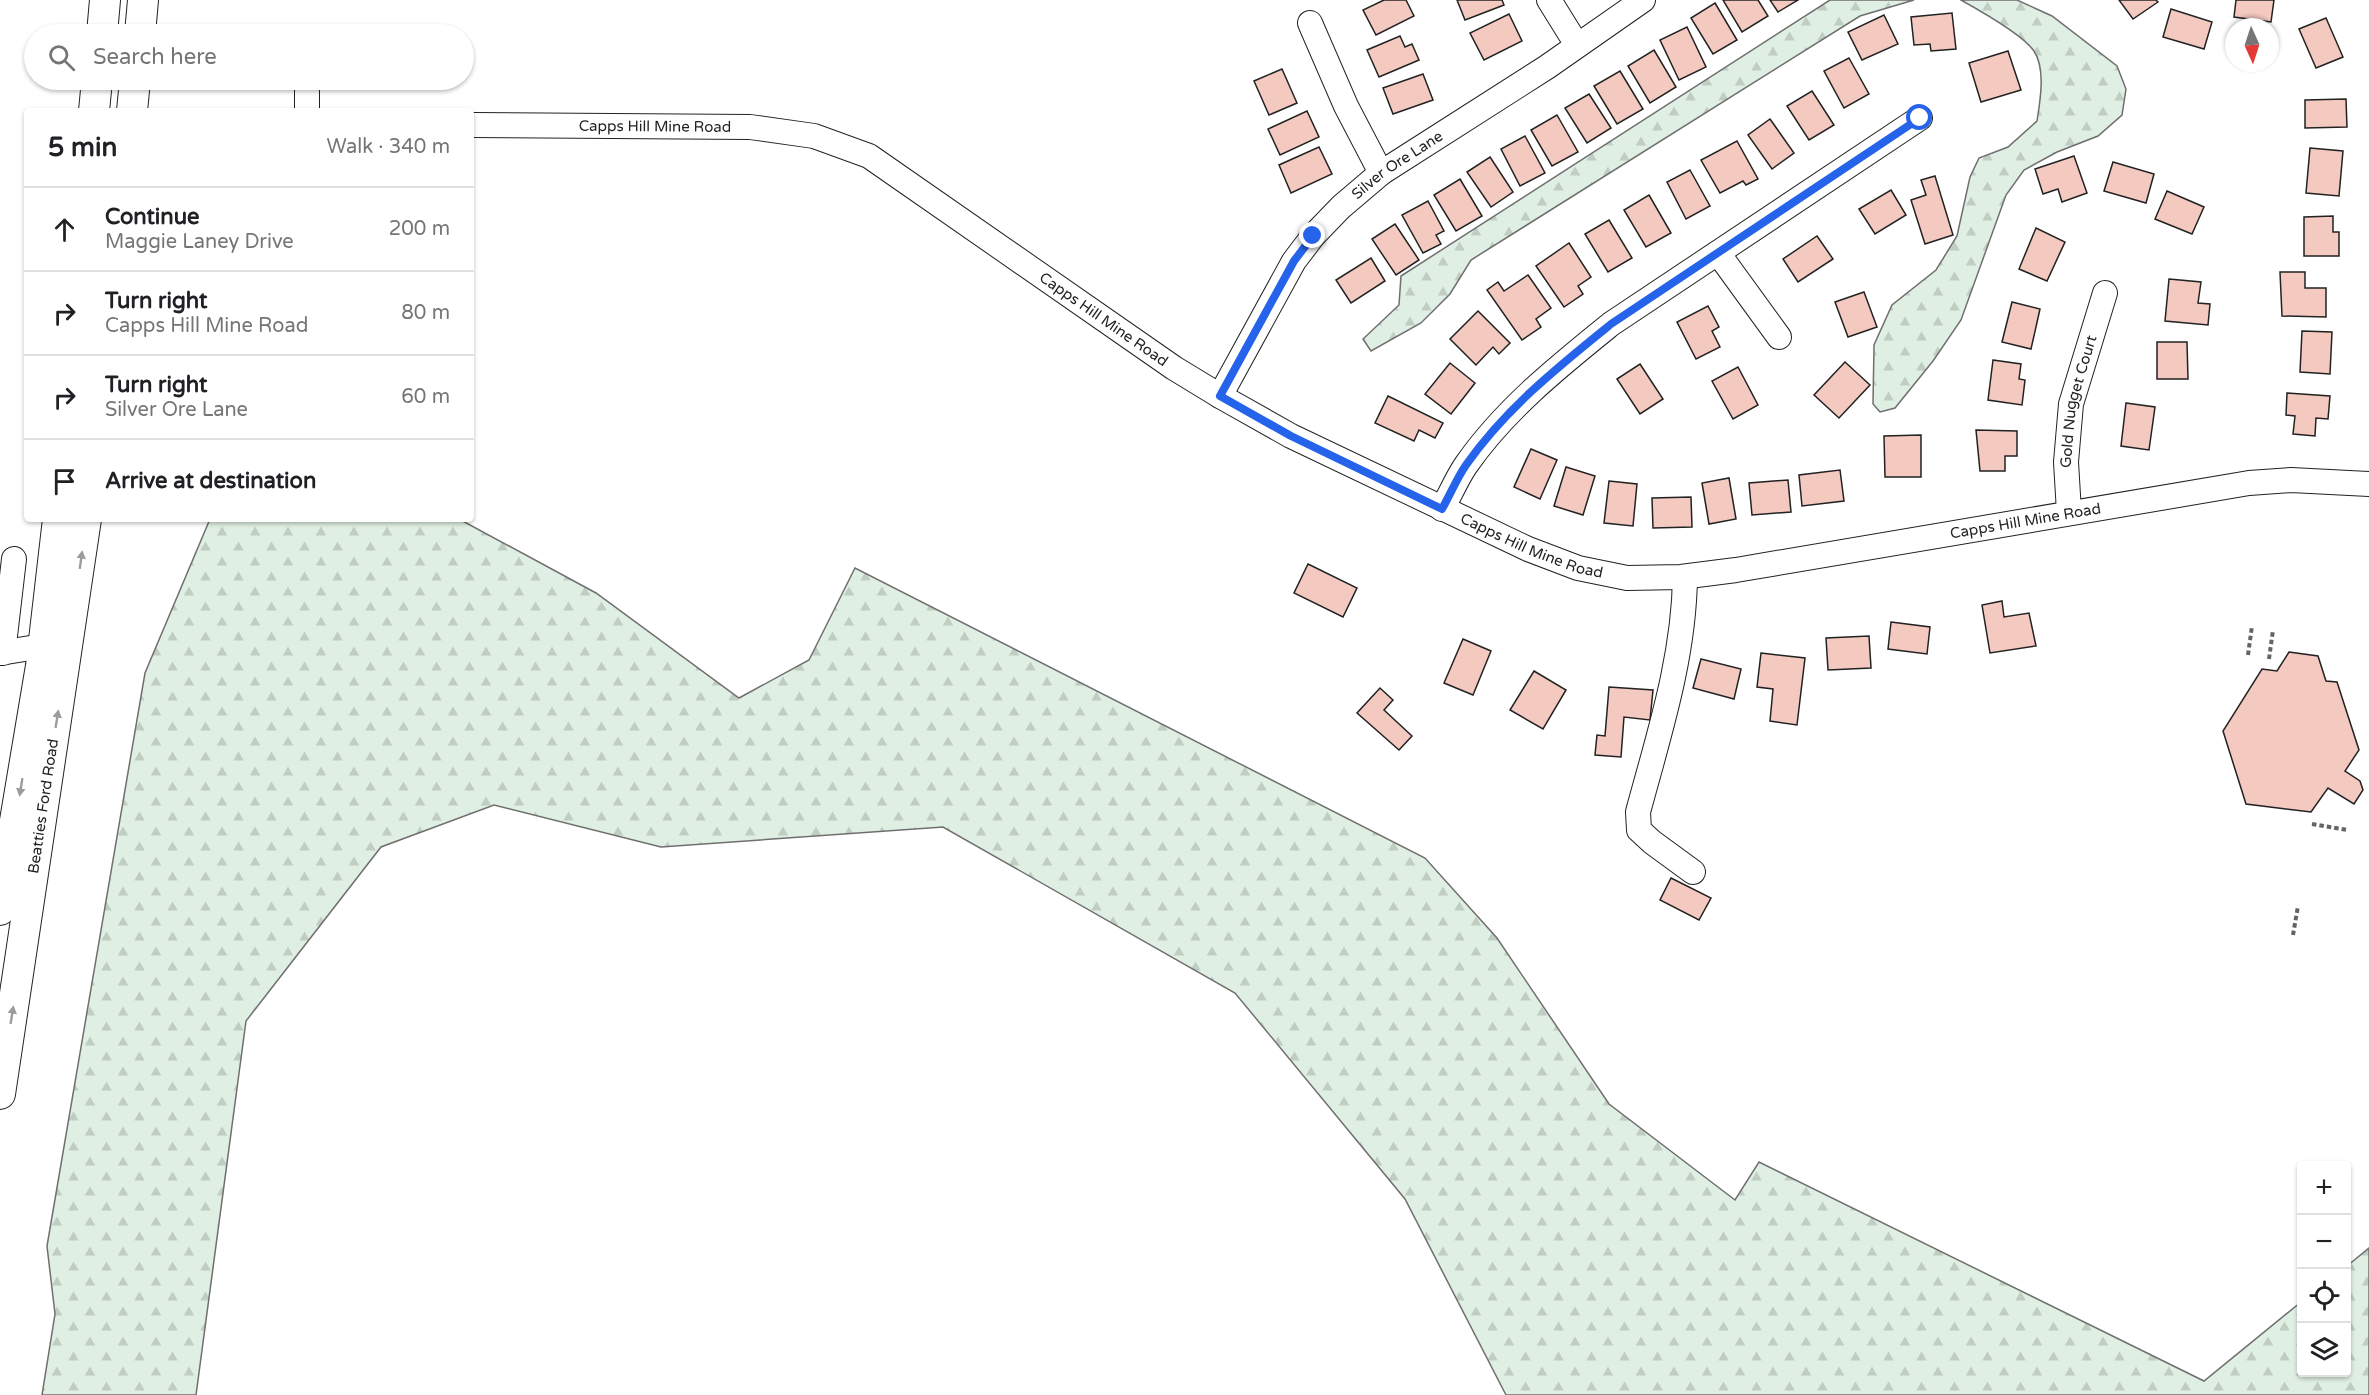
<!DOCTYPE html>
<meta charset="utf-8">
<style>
:root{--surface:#fff;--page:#f6f6f6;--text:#202124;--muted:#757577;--line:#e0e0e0}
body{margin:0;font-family:"Varela Round",sans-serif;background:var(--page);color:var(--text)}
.controls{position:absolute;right:18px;bottom:18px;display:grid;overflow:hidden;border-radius:6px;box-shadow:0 2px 4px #0004}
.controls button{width:54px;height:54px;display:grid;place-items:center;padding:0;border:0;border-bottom:2px solid var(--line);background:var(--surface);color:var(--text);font:30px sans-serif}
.compass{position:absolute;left:2225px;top:18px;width:54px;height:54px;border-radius:50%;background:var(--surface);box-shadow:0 2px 4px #0004;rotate:177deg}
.stop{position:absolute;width:18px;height:18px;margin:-14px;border:4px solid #2563eb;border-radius:50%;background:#fff}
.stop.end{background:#2563eb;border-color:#fff;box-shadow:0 2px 6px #0008}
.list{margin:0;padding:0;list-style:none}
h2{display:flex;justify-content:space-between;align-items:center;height:78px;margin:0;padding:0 24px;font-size:26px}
h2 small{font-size:20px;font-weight:400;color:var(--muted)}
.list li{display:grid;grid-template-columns:39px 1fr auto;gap:18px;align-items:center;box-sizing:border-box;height:84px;padding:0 24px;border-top:2px solid var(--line)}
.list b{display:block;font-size:22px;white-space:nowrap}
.list p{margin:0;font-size:20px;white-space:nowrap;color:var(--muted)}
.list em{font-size:20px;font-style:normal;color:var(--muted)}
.icon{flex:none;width:33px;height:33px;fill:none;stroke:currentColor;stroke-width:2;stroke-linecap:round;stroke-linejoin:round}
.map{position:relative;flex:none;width:2369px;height:1395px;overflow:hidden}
.search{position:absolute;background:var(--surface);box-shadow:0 2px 4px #0004;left:24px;top:24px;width:450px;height:66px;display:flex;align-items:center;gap:15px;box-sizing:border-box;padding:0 21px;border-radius:33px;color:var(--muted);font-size:22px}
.panel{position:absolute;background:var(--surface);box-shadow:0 2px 4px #0004;left:24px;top:108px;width:450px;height:414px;border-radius:6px}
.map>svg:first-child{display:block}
.forest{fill:url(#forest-firs);stroke:#6f6f6f;stroke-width:1.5}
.building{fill:#f3c9c0;stroke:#222;stroke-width:1.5}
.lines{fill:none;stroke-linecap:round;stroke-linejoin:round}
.minor-casing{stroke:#222;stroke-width:26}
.major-casing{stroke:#222;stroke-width:32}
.path{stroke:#646464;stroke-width:4;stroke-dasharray:4.5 3;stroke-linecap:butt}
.minor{stroke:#fff;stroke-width:24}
.major{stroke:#fff;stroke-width:30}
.oneway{fill:#9c9c9c}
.route{stroke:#2563eb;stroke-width:8}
.labels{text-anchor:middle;stroke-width:4.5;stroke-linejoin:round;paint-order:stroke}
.street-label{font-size:15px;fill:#222;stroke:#fff}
</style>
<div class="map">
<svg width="2369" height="1395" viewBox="0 0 2369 1395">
<defs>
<pattern id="forest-firs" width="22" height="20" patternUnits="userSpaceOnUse" patternTransform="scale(1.5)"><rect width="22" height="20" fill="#e0efe3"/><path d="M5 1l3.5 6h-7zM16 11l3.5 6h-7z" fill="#c0cdc2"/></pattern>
</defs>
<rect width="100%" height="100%" fill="#fff"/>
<g class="forest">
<path d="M1830,0H1914L1860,16L1471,260L1450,294L1421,323L1371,351L1363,339L1399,305L1401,276Z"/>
<path d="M1961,0H2017L2052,16L2117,66L2126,89L2122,115L2098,136L2057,152L2024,170L2006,195L1961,320L1933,361L1895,408L1880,412L1873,404L1874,345L1892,305L1936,270L1957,236L1970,177L1979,158L2008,147L2037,121C2040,102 2046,69 2034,51C2023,35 1979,10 1961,0Z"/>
<path d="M210,519H459L596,593L739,698L809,660L855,568L1425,858L1497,938L1609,1104L1735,1200L1759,1162L2204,1381L2301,1302L2302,1372H2346L2347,1266L2369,1248V1395H1506L1405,1199L1235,993L943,827L661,847L494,805L381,847L246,1021L196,1395H42L55,1314L47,1246L145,673Z"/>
</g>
<g class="building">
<path d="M1384,0H1406L1414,16L1376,35L1363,10Z"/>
<path d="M1457,0H1502L1504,5L1465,20Z"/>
<path d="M1723,0H1758L1768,16L1742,32Z"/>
<path d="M1770,0H1798L1778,12Z"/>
<path d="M2119,0H2156L2158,2L2133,19Z"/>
<path d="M2236,0H2274L2271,22L2234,17Z"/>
<path d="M1715,3L1737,40L1713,54L1691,18Z"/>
<path d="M2171,9L2212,22L2204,49L2163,37Z"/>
<path d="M1952,13L1956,49L1931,51L1930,44L1914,45L1911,17Z"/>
<path d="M1509,14L1522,41L1484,60L1470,33Z"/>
<path d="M1884,15L1898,44L1862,60L1848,32Z"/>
<path d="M2326,18L2343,57L2316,68L2299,29Z"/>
<path d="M1687,27L1706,67L1679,80L1660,40Z"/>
<path d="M1400,36L1405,47L1412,44L1419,60L1379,77L1367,50Z"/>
<path d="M1654,50L1676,87L1650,103L1628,66Z"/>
<path d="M2008,51L2021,90L1981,102L1969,63Z"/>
<path d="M1849,58L1869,94L1844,108L1824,71Z"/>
<path d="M1282,69L1297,103L1269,115L1254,81Z"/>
<path d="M1620,71L1643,109L1617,124L1594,86Z"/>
<path d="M1423,74L1433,100L1393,114L1383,88Z"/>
<path d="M1812,91L1834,125L1809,140L1787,106Z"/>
<path d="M1589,94L1611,128L1587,143L1565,108Z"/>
<path d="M2346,99L2347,127L2305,128V100Z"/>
<path d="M1307,111L1319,137L1280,155L1268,129Z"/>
<path d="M1557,115L1578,152L1552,166L1531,130Z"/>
<path d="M1770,119L1794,153L1772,169L1748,135Z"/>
<path d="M1525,136L1545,173L1520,186L1501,149Z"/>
<path d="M1737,141L1758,179L1746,185L1743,181L1720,193L1701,160Z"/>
<path d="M1319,147L1332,174L1291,193L1279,165Z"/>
<path d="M2310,148L2343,151L2339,196L2306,193Z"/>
<path d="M2074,156L2087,193L2062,202L2058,189L2043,194L2035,169Z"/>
<path d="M1490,157L1513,192L1491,207L1467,172Z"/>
<path d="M2113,162L2154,174L2146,203L2104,191Z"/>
<path d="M1690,170L1710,206L1686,219L1667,182Z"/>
<path d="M1935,176L1953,235L1925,244L1911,200L1926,195L1921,180Z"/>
<path d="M1460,179L1482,216L1456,231L1434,195Z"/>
<path d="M1891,190L1906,215L1875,234L1859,209Z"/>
<path d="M2167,191L2204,207L2192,234L2155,219Z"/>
<path d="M1649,195L1671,233L1646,247L1624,210Z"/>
<path d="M1428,201L1444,231L1436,235L1441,244L1423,253L1402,215Z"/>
<path d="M2333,216V232H2339V256H2304V217Z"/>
<path d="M1609,220L1632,258L1608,272L1585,234Z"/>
<path d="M1395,224L1419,260L1396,275L1372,239Z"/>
<path d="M2036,228L2065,242L2047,281L2019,269Z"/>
<path d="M1817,236L1833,259L1798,282L1783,259Z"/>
<path d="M1569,243L1591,277L1578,286L1583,294L1564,307L1536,266Z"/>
<path d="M1371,258L1385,281L1351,303L1336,280Z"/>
<path d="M2280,272H2305V288H2326V317L2282,316Z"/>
<path d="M1528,275L1551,308L1536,319L1541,327L1522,340L1487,290L1498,282L1504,291Z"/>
<path d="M2169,279L2201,282L2198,303L2210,304L2208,325L2165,321Z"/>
<path d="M1864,292L1877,327L1848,337L1835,302Z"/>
<path d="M2012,302L2040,309L2031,349L2002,342Z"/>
<path d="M1708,306L1719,327L1712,331L1720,347L1696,359L1677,322Z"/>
<path d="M1478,311L1510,343L1499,354L1493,347L1476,365L1450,339Z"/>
<path d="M2302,331L2332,332L2330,374L2300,372Z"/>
<path d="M2157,342H2187L2188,379H2157Z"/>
<path d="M1993,360L2021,364L2019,379L2025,380L2022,405L1988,400Z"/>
<path d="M1845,362L1870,385L1839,418L1814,395Z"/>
<path d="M1450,363L1475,383L1451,414L1425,394Z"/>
<path d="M1640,364L1663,399L1640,414L1617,379Z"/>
<path d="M1738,367L1758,405L1733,419L1712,381Z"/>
<path d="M2287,393L2330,396L2328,419L2316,418L2315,436L2293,434L2295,416L2286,415Z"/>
<path d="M1388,396L1443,423L1435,438L1419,430L1414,441L1375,423Z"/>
<path d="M2126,403L2155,407L2149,450L2121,446Z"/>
<path d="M1976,430L2017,431V456H2005V471H1980Z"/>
<path d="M1921,435V477H1885L1884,436Z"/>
<path d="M1531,449L1557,460L1540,499L1514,487Z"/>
<path d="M1566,467L1595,476L1583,515L1554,506Z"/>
<path d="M1840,470L1844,501L1802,506L1799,475Z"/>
<path d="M1729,478L1736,519L1709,524L1702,483Z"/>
<path d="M1788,480L1791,512L1752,515L1749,483Z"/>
<path d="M1609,481L1637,484L1633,526L1604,523Z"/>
<path d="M1691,497L1692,527L1653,528L1652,498Z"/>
<path d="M1308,564L1357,588L1343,617L1294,593Z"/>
<path d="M2002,601L2004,617L2029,613L2036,646L1990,653L1982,605Z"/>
<path d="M1891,622L1930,627L1927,654L1888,649Z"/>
<path d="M1869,636L1871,668L1828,670L1826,638Z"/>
<path d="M1463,639L1491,651L1473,695L1444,683Z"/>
<path d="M2289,652L2318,656L2326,681L2337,682L2359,750L2345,771L2360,781L2363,790L2354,804L2328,788L2311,812L2246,804L2223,731L2262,669L2277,671Z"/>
<path d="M1761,653L1805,658L1797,725L1770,721L1773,689L1757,687Z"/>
<path d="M1701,659L1741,669L1734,699L1693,688Z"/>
<path d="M1534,671L1566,690L1543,729L1510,710Z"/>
<path d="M1609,687L1653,690L1650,720L1624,717L1621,757L1595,755L1597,735L1605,736Z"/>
<path d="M1380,688L1393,700L1384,710L1412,736L1399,750L1357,713Z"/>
<path d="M1671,878L1711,898L1699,920L1660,900Z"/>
</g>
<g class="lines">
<g class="minor-casing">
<g id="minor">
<path d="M1549,0L1577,45"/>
<path d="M1310,23L1346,106L1381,173"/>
<path d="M307,111V80"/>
<path id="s1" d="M471,125L750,127L814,136L869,156L1174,368L1220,396L1291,436L1528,549L1578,568L1627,578L1681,577L1736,570L2249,483L2291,480L2369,484"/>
<path d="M1718,253L1779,337"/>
<path id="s2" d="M1220,396L1294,261L1313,236L1341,207L1381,173L1547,67L1643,0"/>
<path d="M1442,509C1450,495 1457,478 1466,465C1505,409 1559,366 1611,324L1920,118"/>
<path id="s3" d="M2069,512L2066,462L2071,404L2105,293"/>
<path d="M1685,577C1684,658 1659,734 1638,812L1639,830L1652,842L1693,872"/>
<path d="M0,653L43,646L56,635"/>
<path d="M3,653L14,559"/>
</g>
</g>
<g class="major-casing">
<g id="major">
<path d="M102,34L105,0"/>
<path d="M140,34L143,0"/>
<path d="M94,111L97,80"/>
<path d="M132,111L135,80"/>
<path d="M0,910L41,666L58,519"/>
<path id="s4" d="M0,1094L86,519"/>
</g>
</g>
<g class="path">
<path d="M2248,655L2252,626"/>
<path d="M2269,659L2273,630"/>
<path d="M2312,824L2347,830"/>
<path d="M2293,935L2298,906"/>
</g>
<use href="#minor" class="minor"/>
<use href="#major" class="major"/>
</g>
<defs><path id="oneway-solid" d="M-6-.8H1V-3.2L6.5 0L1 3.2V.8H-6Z" transform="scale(1.5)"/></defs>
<g class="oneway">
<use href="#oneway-solid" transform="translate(81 560) rotate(-82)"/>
<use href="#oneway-solid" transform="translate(57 719) rotate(-81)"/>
<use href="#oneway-solid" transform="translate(21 787) rotate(99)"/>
<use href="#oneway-solid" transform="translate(12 1015) rotate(-81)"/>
</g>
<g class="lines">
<path class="route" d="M1313,236L1294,261L1220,396L1291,436L1442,509C1450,495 1457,478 1466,465C1505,409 1559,366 1611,324L1920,118"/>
</g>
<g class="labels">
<g class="street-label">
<text dy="5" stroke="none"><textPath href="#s1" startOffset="184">Capps Hill Mine Road</textPath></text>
<text dy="5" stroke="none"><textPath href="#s2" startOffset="296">Silver Ore Lane</textPath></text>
<text dy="5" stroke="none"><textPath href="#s1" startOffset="688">Capps Hill Mine Road</textPath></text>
<text dy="5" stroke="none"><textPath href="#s3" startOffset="112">Gold Nugget Court</textPath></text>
<text dy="5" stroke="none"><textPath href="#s1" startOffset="1678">Capps Hill Mine Road</textPath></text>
<text dy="5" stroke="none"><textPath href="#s1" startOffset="1174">Capps Hill Mine Road</textPath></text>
<text dy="5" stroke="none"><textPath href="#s4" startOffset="291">Beatties Ford Road</textPath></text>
</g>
</g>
</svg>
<div class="controls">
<button>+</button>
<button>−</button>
<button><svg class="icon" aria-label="locate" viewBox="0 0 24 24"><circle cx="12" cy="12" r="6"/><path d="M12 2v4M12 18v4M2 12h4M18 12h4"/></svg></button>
<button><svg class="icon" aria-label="layers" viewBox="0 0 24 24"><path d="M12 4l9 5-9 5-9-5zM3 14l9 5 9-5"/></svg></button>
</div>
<svg class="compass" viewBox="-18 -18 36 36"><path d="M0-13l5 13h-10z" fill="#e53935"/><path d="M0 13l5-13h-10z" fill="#757577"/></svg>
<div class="stop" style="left:1920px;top:118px"></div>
<div class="stop end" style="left:1313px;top:236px"></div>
<div class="search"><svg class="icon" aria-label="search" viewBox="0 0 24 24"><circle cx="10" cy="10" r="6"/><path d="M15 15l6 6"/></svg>Search here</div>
<section class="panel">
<h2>5 min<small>Walk · 340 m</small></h2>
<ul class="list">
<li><svg class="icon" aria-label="ahead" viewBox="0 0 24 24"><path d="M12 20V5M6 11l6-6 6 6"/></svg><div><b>Continue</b><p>Maggie Laney Drive</p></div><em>200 m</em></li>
<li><svg class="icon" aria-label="right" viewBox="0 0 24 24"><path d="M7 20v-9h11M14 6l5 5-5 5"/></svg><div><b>Turn right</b><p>Capps Hill Mine Road</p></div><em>80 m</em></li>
<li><svg class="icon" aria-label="right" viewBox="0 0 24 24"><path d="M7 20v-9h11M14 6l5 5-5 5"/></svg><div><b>Turn right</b><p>Silver Ore Lane</p></div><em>60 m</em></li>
<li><svg class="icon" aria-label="arrive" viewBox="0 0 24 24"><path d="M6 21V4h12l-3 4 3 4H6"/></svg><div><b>Arrive at destination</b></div></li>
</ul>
</section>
</div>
